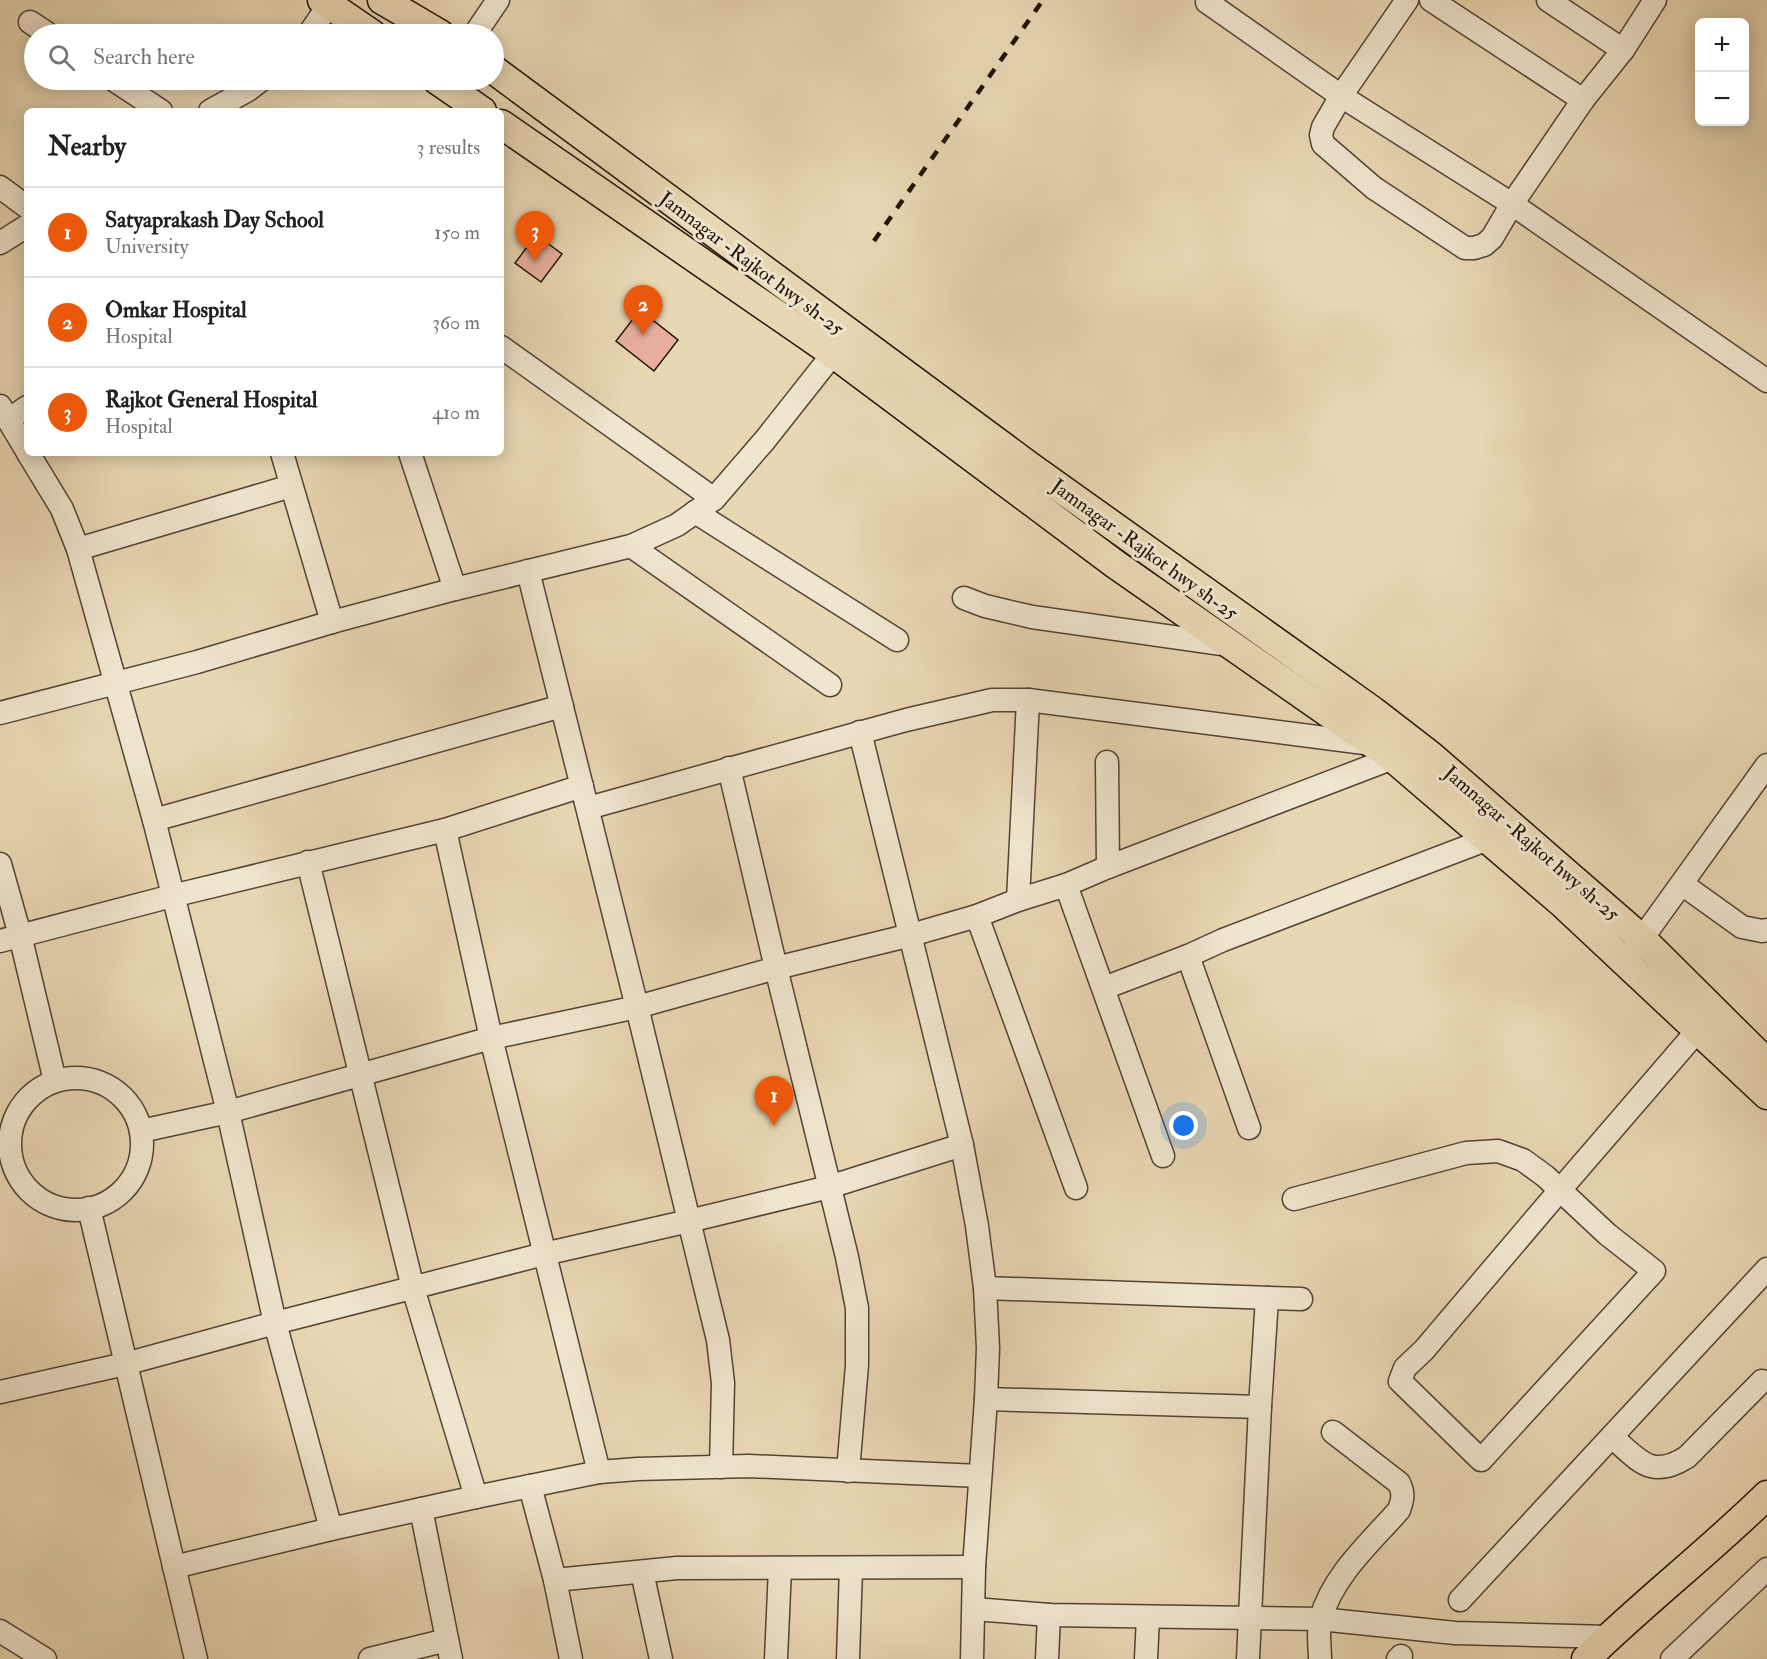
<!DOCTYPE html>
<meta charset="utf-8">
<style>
:root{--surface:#fff;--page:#f2f2f2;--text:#202124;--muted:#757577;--line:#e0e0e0;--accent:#ea580c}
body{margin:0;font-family:"IM FELL Double Pica",serif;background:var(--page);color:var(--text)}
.controls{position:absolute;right:18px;top:18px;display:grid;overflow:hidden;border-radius:9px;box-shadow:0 3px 15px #0003}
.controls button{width:54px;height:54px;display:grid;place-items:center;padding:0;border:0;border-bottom:2px solid var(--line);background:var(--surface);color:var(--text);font:30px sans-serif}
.you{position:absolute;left:1184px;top:1126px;width:21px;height:21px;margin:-15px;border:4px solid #fff;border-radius:50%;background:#1a73e8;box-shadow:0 0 0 9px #1a73e833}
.badge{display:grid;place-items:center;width:39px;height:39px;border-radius:50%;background:var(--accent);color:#fff;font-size:20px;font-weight:700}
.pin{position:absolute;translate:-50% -50px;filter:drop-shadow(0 2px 3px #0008)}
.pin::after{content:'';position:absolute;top:32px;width:21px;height:18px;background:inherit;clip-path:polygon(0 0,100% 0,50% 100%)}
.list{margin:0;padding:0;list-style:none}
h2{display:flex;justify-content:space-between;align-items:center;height:78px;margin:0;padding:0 24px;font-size:26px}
h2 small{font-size:20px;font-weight:400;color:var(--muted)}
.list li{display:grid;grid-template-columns:39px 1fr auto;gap:18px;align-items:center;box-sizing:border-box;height:90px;padding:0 24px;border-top:2px solid var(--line)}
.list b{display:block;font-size:22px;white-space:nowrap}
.list p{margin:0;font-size:20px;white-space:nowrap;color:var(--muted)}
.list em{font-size:20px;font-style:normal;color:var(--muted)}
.icon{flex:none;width:33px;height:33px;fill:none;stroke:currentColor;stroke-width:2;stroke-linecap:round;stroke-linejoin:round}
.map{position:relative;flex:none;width:1767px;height:1659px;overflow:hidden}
.search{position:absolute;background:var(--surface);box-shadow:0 3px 15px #0003;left:24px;top:24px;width:480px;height:66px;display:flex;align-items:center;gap:15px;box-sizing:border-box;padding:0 21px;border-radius:33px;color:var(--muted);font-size:22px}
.panel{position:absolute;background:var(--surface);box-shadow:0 3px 15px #0003;left:24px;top:108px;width:480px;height:348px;border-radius:9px}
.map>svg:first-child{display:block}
.building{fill:#e7af9c;stroke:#211309;stroke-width:1.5}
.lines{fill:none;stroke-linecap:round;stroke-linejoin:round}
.minor-casing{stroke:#534434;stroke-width:25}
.major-casing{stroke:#211309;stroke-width:31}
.minor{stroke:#f0e5ce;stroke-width:22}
.major{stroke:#e8d7b3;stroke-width:28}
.rail{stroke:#211309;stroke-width:4.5;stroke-dasharray:10 10;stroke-linecap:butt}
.labels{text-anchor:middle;stroke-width:6;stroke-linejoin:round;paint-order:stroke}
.street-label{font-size:20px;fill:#211309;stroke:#f0e5ce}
</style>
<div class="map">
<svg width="1767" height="1659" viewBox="0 0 1767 1659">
<rect width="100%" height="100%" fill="#e8d7b3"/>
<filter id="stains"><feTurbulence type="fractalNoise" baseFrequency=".00333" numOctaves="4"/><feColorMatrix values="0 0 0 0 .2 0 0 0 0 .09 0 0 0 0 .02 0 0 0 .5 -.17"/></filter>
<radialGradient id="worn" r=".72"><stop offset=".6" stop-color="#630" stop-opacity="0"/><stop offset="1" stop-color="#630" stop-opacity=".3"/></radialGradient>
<g class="building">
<path d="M546,242L562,254L541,282L515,263L527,247L537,254Z"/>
<path d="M640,310L678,340L654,371L616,341Z"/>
</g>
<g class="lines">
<g class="minor-casing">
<g id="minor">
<path d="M1407,0L1341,96L1323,127L1321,135L1323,144L1374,188L1465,248H1474L1484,245L1492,238L1512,204L1583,100L1623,50L1655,0"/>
<path d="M1431,0L1583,100"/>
<path d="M1548,0L1623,50"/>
<path d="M1207,2L1341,96L1512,204L1767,381"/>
<path d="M30,22L48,34"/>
<path d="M309,34L332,0"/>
<path d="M475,34L498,0"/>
<path d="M114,80L161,111"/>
<path d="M210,111L248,90L261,80"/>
<path d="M0,187L27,207"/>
<path d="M0,243L27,226"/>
<path d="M501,347L714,499"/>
<path d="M0,406L27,451"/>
<path d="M8,420L27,407"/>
<path d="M28,453L62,509L78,549L154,820L228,1112L275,1323L331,1529"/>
<path d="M282,453L332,622"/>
<path d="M410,453L455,589"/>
<path d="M695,512L897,640"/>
<path d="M631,546L830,685"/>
<path d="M78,549L291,486"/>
<path d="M528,571L637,1007L718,1340L723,1383L721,1467"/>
<path d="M964,598L985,606L1032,617L1229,645"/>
<path d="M0,713L197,662L332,622L455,589L631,546L677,525L714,499L765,440L844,340"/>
<path d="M860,732L962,1145L977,1226L985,1288L988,1348L986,1399L974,1567L972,1659"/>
<path d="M1107,762L1108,867"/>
<path d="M729,768L776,968L847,1257L857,1308V1365L848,1471"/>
<path d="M588,808L906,720L992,700H1028L1372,744"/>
<path d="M154,820L562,706"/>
<path d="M445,830L491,1038L599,1472"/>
<path d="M308,862L413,1288L476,1497"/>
<path d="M0,864L20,935L55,1081"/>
<path d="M1682,884L1742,927L1762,931L1767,930"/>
<path d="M1066,885L1163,1156"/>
<path d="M1018,900L1028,700"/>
<path d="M977,916L1076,1188"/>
<path d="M0,941L172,896L445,830L582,786"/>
<path d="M1633,951L1767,765"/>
<path d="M1188,956L1249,1128"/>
<path d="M1104,988L1188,956L1223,940L1488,839"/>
<circle cx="76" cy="1144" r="66"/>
<path d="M141,1131L228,1112L491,1038L637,1007L776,968L911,935L977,916L1018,900L1066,885L1108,867L1393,758L1403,751"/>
<path d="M1294,1199L1466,1153L1498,1151L1523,1160L1545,1176L1607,1234L1654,1271L1481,1460L1400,1381L1405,1368L1424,1350L1560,1190L1698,1030"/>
<path d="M89,1208L196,1659"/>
<path d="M985,1288L1301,1299"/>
<path d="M0,1392L125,1364L275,1323L544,1254L689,1221L829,1187L962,1145"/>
<path d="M986,1399L1260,1407"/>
<path d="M1612,1437C1639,1460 1651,1480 1687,1457L1762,1381"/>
<path d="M530,1486L555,1580L571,1659"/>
<path d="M421,1509L451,1659"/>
<path d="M174,1567L331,1529L476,1497L599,1472L638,1469L749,1466L980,1476"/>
<path d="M642,1572L661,1659"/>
<path d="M555,1580L677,1568L974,1567"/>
<path d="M1460,1600L1767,1269"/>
<path d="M974,1609L1049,1615L1320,1619L1455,1633L1609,1637"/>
<path d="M0,1631L45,1659"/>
<path d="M370,1659L447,1640"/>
<path d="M776,1659L780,1568"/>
<path d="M848,1659L851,1568"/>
<path d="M1047,1659L1049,1615"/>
<path d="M1146,1659L1148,1617"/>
<path d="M1248,1659L1260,1407L1267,1298"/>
<path d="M1320,1659C1320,1646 1317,1630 1321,1618C1333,1575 1371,1542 1399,1510C1403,1499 1404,1493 1399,1483L1333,1432"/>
<path d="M1398,1659L1401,1656"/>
<path d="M1672,1659L1767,1569"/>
</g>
</g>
<g class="major-casing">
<g id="major">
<path d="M322,0L372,34"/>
<path d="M382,0L440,34"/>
<path d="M494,70L1032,468L1373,711L1430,755L1642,939L1767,1063"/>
<path d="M437,80L482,111"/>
<path d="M501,124L834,354L1115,564L1393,758L1562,903L1767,1095"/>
<path d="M1586,1659C1644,1602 1709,1552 1767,1495"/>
</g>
</g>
<use href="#minor" class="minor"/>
<use href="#major" class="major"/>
<path class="rail" d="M874,241L1043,0"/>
</g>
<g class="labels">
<g class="street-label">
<text transform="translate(752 263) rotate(37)" y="7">Jamnagar -Rajkot hwy sh-25</text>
<text transform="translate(1145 549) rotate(36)" y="7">Jamnagar -Rajkot hwy sh-25</text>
<text transform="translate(1532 843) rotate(41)" y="7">Jamnagar -Rajkot hwy sh-25</text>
</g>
</g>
<rect width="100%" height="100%" filter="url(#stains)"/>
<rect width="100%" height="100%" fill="url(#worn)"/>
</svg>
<div class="controls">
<button>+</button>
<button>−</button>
</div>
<div class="you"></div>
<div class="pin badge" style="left:774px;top:1126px">1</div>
<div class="pin badge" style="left:643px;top:335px">2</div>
<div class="pin badge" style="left:535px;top:261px">3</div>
<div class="search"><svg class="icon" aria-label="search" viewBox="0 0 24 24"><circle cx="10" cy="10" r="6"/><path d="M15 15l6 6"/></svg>Search here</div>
<section class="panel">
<h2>Nearby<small>3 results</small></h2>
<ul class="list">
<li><span class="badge">1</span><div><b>Satyaprakash Day School</b><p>University</p></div><em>150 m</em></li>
<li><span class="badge">2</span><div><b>Omkar Hospital</b><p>Hospital</p></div><em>360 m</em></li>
<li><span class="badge">3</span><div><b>Rajkot General Hospital</b><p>Hospital</p></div><em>410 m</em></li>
</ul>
</section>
</div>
